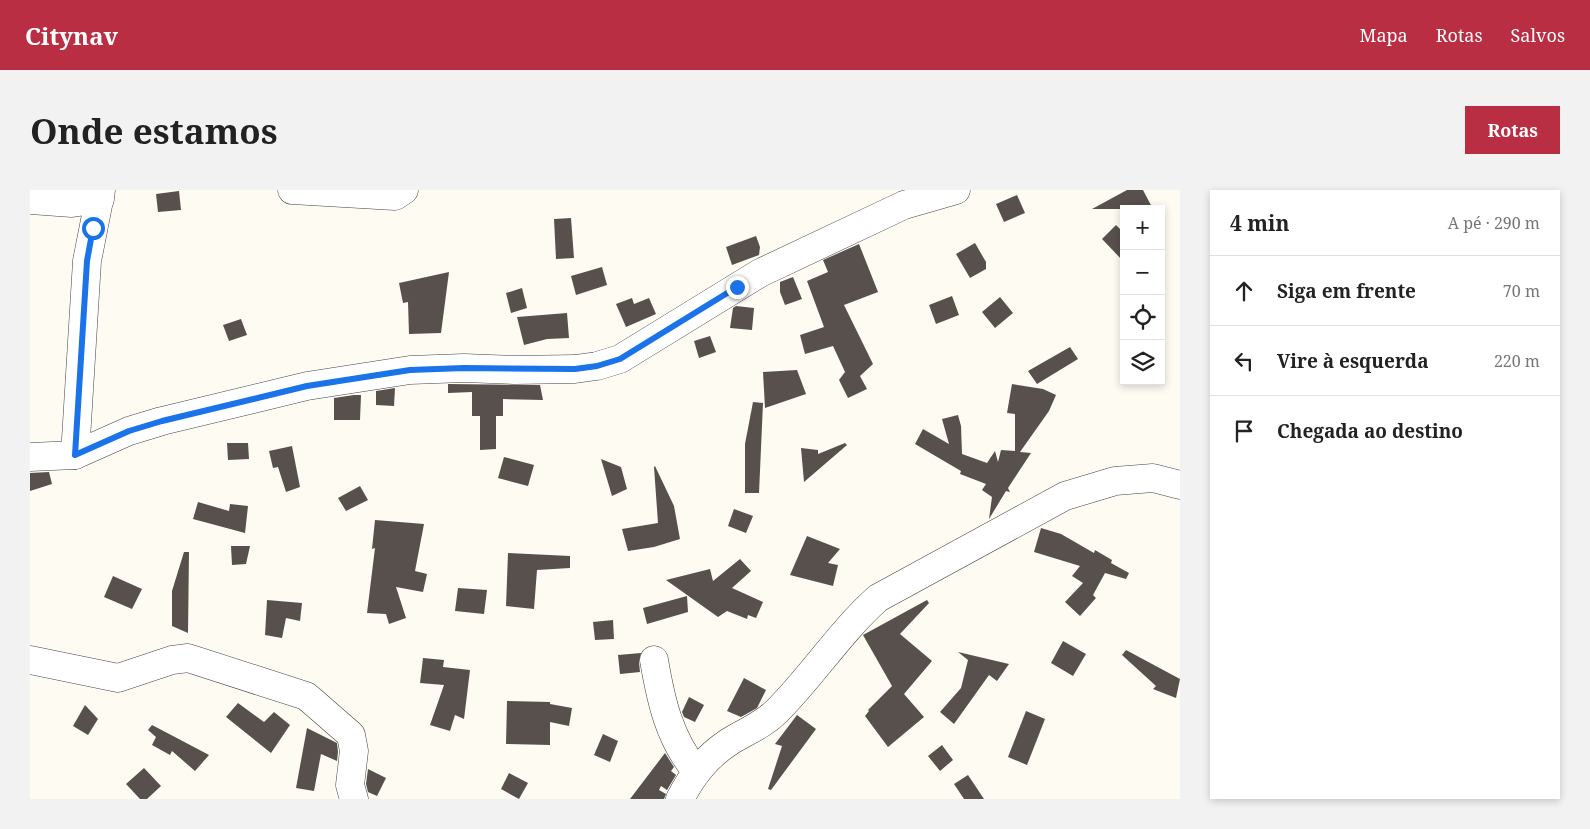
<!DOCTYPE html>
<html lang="pt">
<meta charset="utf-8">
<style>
:root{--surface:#fff;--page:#f2f2f2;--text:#222;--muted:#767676;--line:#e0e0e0;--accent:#b92e42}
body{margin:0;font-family:"Noto Serif",serif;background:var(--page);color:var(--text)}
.controls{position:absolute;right:15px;top:15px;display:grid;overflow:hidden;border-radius:0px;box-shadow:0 2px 8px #0003}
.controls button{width:45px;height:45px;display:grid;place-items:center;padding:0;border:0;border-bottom:1px solid var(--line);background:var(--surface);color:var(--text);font:25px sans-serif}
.stop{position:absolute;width:15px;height:15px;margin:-11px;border:4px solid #1a73e8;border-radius:50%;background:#fff}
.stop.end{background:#1a73e8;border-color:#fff;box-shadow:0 1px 5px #0008}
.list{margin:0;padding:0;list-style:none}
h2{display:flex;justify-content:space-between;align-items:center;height:65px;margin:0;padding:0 20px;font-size:21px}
h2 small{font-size:16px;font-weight:400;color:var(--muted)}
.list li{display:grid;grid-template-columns:32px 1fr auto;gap:15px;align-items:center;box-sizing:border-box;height:70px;padding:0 20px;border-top:1px solid var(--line)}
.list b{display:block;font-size:19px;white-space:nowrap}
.list em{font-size:16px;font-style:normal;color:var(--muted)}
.icon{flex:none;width:28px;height:28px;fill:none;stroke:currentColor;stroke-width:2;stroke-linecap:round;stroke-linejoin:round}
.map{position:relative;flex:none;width:1150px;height:609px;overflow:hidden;border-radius:0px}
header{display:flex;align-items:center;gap:30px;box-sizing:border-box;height:70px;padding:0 25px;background:var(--accent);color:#fff}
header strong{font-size:24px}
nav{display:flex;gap:28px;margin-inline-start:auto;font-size:18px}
.intro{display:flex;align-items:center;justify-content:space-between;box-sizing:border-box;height:120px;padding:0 30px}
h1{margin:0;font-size:35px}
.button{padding:12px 22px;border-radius:0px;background:var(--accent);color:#fff;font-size:18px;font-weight:700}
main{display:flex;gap:30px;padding:0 30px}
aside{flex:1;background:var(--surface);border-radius:0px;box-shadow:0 2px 8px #0003}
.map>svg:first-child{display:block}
.building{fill:#58504c}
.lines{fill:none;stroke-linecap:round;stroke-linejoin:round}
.minor-casing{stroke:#434343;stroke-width:29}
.minor{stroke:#fff;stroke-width:28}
.route{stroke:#1a73e8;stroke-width:6}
</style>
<header>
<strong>Citynav</strong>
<nav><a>Mapa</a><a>Rotas</a><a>Salvos</a></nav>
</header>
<div class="intro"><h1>Onde estamos</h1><a class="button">Rotas</a></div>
<main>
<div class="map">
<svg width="1150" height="609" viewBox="0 0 1150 609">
<rect width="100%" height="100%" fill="#fefbf3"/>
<g class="building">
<path d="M1097,0H1113L1123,19H1062Z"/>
<path d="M149,1L151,20L128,22L126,4Z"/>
<path d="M987,5L995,23L974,32L966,14Z"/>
<path d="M541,28L544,68L526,69L524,29Z"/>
<path d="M1086,35L1094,43V72L1072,49Z"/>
<path d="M726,46L730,57L729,65L702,75L696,57Z"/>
<path d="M945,53L956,72V79L940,88L926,64Z"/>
<path d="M829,54L848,102L814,115L843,174L830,186L837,199L818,208L809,190L815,182L803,156L775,164L770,145L794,137L777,91L798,82L793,70Z"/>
<path d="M572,77L577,95L546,105L541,86Z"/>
<path d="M419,82L411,143L379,144L378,112L373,113L369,93Z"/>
<path d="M763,87L772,109L755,115L750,102V92Z"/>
<path d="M492,98L497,118L481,123L476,103Z"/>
<path d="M922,106L929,125L906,134L899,115Z"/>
<path d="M970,107L983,123L965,138L952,122Z"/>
<path d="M602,108L604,114L619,108L626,124L596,137L586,114Z"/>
<path d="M706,116L724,118L722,140L700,138L703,118Z"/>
<path d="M537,123L539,148L517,149L494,155L487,127Z"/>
<path d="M211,129L217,145L199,151L193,135Z"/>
<path d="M680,146L686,162L669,168L664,151Z"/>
<path d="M1040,157L1048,169L1007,194L998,181Z"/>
<path d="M767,180L776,204L735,218L733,182Z"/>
<path d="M418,194L510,195L513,210L473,209V226H466V259L450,260V226H442V202L418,203Z"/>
<path d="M982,194L1013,199L1026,205L1019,221L990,262L1001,263L978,298L980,302L976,301L959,329L962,307L952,300L956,294L930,284L931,281L885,254L893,239L919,254L912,229L928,225L931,236L932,264L957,273L965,261L968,272L971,260L985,261V224L977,223Z"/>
<path d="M365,198L364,216L346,215V201Z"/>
<path d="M324,205H331L330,230H304V208Z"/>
<path d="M723,212L733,213L729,303H715V254Z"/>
<path d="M197,253H218L219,269L198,270Z"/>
<path d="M815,253L817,255L774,292L771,258L788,260V264Z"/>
<path d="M262,256L270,297L256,302L248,277L243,278L239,261Z"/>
<path d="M474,267L504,275L498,296L468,288Z"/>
<path d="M571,269L591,277L597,299L582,306Z"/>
<path d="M625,276L644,316L650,349L624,357L598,361L592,339L628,333L624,277Z"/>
<path d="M19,282L22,294L0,301V283Z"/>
<path d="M330,296L338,310L316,321L308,308Z"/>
<path d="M168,312L199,321L200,314L218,316L215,343L163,329Z"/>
<path d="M704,319L723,326L716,343L698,336Z"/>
<path d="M345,330L394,334L385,381L397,384L393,402L366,397L376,428L359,434L356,424L337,423L345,358L342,359Z"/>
<path d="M1011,338L1031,344L1064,363L1065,360L1082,370L1081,373L1099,383L1096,389L1075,383L1063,405L1066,408L1050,426L1035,412L1053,393L1042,386L1050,376L1004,362Z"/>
<path d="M777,346L810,359L798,373L808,375L803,396L760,385Z"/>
<path d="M201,356H220L216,374L202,375Z"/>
<path d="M154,362H159L158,443L142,436V401Z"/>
<path d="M478,363L540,366V378L507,380L504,419L476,416Z"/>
<path d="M710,369L721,381L702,398L733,412L726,428L718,425L717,429L697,421L688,427L636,390L680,379L683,391Z"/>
<path d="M83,386L112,399L102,419L74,407Z"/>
<path d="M428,398L457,400L454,424L425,421Z"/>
<path d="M657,406L658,422L617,434L613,418Z"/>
<path d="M237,410L272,413L270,431L256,428L252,448L235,445Z"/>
<path d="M897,410L899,413L870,444L902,471L874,504L894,527L858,557L835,526L839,521L838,520L862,496L833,445Z"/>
<path d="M583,430L584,449L565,450L563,432Z"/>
<path d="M1033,451L1056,464L1043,486L1021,473Z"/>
<path d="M1096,460L1150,489L1146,508L1123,499L1126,496L1092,465Z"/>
<path d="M928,462L979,474L967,491L959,485L924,534L910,522L931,498L938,470Z"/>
<path d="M611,463L609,472L610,482L590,484L588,465Z"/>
<path d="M393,468L414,470L413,477L440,480L434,529L425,525L420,541L400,535L414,495L390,493Z"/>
<path d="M714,488L736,500L727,518L711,527L697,521Z"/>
<path d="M659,507L674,515L665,532L654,527L652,522Z"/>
<path d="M477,511L520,512V514L542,518L539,536L520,532V555L476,554Z"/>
<path d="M208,513L234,532L244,522L260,535L241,563L196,527Z"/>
<path d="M55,515L68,529L58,545L43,536Z"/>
<path d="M996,521L1015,529L997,575L978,567Z"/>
<path d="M767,525L786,539L741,600L738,599L752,556L745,554Z"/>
<path d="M122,535L143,546L179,565L165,581L142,561L140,565L122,555L126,547L118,540Z"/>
<path d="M277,538L307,553L308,562L307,571L291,564L284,601L266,598Z"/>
<path d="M573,544L588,551L580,572L564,565Z"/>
<path d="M912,555L923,570L910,581L898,566Z"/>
<path d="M635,563L644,577L641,581L646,585L637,600L631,596L629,600L636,604L634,609H600Z"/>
<path d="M114,578L131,596L117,609H110L96,594Z"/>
<path d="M338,579L356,588L347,606L338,602L336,594Z"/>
<path d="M479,583L498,593L489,609L471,599Z"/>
<path d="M938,585L954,609H934L924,594Z"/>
</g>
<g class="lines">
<g class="minor-casing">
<g id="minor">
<path d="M262,0L365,6L374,0"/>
<path d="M0,10L42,13L70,9"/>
<path d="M45,265L57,71L71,0"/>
<path d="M0,267L45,265L99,241L132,231L277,196L380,180L434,178L484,180L545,179L567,176L590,169L730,83L874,15L926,0"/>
<path d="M0,470L88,488L142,470L158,468L276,506L282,511L321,545L324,561L320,595L324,609"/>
<path d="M624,470C631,511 639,548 666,581"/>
<path d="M650,609C662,586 676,567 699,552C715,542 733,535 747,521C783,485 810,442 848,408L1035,306L1085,291L1123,288L1150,295"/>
</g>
</g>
<use href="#minor" class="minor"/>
</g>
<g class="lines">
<path class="route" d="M63,38L57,71L45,265L99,241L132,231L277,196L380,180L434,178L545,179L567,176L590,169L707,97"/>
</g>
</svg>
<div class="controls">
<button>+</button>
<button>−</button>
<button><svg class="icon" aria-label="locate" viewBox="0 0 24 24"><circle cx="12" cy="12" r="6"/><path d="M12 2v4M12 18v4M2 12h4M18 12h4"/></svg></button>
<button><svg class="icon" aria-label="layers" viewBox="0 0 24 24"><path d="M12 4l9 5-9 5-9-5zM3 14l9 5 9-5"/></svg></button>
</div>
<div class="stop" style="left:63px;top:38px"></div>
<div class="stop end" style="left:707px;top:97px"></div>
</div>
<aside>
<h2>4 min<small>A pé · 290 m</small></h2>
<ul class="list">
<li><svg class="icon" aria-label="ahead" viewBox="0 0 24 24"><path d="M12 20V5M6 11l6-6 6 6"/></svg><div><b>Siga em frente</b></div><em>70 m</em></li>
<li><svg class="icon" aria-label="left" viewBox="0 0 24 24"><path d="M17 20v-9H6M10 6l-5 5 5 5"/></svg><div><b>Vire à esquerda</b></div><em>220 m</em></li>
<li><svg class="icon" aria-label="arrive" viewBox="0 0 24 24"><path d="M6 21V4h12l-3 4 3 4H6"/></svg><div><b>Chegada ao destino</b></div></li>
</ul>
</aside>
</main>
